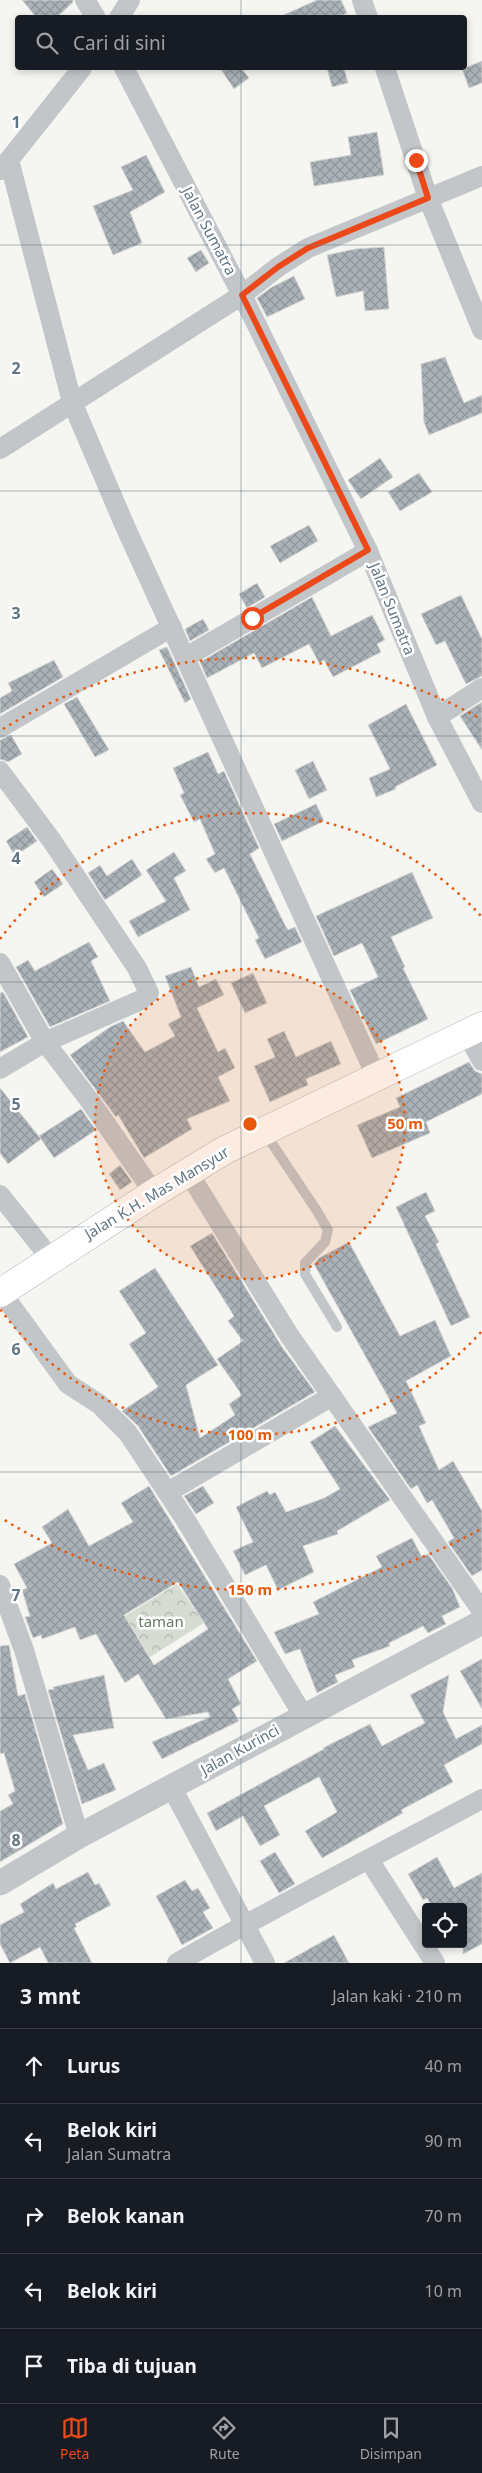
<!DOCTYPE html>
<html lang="id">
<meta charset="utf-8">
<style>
:root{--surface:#171b24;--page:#242831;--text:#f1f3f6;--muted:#9ea1a6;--line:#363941;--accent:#ec491a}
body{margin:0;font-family:"Noto Sans",sans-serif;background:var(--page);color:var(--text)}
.controls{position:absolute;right:15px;bottom:15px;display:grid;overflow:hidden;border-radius:5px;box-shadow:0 2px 8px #0003}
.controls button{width:45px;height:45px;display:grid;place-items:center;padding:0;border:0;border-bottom:1px solid var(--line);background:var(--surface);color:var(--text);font:25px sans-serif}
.stop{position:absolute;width:15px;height:15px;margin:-11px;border:4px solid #ec491a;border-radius:50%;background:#fff}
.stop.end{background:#ec491a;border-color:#fff;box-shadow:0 1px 5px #0008}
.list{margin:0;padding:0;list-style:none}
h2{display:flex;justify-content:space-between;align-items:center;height:65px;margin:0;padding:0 20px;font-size:21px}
h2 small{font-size:16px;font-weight:400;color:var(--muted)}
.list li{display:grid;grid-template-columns:32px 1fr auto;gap:15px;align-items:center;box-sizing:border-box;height:75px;padding:0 20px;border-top:1px solid var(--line)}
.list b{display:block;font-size:19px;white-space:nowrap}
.list p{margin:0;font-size:16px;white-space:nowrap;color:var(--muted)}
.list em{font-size:16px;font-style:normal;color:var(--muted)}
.icon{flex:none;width:28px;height:28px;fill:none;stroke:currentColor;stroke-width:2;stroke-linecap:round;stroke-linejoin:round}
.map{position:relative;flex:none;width:482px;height:1963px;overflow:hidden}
.search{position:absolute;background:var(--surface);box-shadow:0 2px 8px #0003;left:15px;right:15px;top:15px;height:55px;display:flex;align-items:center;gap:12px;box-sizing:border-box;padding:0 18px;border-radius:5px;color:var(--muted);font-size:19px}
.sheet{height:440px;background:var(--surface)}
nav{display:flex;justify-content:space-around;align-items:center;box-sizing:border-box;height:70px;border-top:1px solid var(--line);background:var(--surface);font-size:14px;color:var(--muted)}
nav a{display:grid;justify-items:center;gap:2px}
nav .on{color:var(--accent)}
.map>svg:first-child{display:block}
.park{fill:url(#park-crowns)}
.building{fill:url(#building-cross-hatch);stroke:#d6d6d4;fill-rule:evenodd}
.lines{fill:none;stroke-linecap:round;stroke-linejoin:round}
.trunk-casing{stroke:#b4b8bb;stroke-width:29}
.service{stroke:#c2c6c9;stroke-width:10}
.minor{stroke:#c2c6c9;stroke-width:20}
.tertiary{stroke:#c2c6c9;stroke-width:25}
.trunk{stroke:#fff;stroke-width:28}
.route{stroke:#ec491a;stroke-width:6}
.grid{fill:none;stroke:#627583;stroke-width:1;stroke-opacity:0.55}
.ring{fill:none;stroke:#e8590c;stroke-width:2.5;stroke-dasharray:2.5 5}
.labels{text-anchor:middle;stroke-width:5;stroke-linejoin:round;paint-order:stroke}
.street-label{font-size:15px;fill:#627583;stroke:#fff}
.park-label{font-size:15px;fill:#677a61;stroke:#fff}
.grid-label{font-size:16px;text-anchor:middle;font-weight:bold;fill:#627583;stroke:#fff;stroke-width:5;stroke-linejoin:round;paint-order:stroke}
.centre{fill:#e8590c;stroke:#fff;stroke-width:2.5}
.ring-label{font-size:15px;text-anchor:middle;font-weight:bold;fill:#e8590c;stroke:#fff;stroke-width:5;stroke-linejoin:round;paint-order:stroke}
</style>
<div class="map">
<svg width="482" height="1963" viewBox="0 0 482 1963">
<defs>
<pattern id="park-crowns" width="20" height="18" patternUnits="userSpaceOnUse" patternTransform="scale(1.25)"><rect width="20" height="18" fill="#d6dcd2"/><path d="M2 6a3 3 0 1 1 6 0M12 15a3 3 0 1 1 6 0" fill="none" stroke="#b1b7b0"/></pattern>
<pattern id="building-cross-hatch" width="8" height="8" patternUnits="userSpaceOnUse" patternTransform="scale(1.25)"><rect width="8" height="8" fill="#abb3b8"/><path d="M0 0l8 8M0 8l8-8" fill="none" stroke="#8f969b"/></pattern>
</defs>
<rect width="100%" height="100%" fill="#f5f5f1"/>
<path class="park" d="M177,1584L204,1623L150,1657L125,1616Z"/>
<g class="building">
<path d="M22,0H73V2L56,18H37Z"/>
<path d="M317,0H341L347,13L337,18H277Z"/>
<path d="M482,61V83L469,88L462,69Z"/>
<path d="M220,68H241L249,78L234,89Z"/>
<path d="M327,68H344L348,83L332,87Z"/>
<path d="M377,132L384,175L314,186L310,162L351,155L348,137Z"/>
<path d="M146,155L165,192L130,212L142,243L113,255L93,206L133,190L121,167Z"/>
<path d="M384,247L389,309L365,311L363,291L336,297L327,255L355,249Z"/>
<path d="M201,250L209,263L196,272L187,258Z"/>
<path d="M294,276L305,299L267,317L257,298L272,287Z"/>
<path d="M445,357L464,403L482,395V413L429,435L424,422L421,364Z"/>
<path d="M380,458L393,477L361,499L348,480Z"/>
<path d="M419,473L432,492L400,511L388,492Z"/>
<path d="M309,525L318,541L280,563L270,546Z"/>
<path d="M257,583L265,597L247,608L239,594Z"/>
<path d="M461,595L482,639V676L466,684L445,641L436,645L421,614Z"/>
<path d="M312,597L331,636L372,615L385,640L377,644L381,652L333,677L324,660L319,663L309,644L262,668L254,653L207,678L200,662Z"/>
<path d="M203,619L209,630L190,641L185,629Z"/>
<path d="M167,647L191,699L185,703L159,650Z"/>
<path d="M54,660L63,677L0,714V698L12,691L8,683Z"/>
<path d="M77,697L109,750L95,757L64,704Z"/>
<path d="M482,702V750L460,716Z"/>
<path d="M406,704L437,765L395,787L396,789L376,797L369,778L390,769L368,725Z"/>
<path d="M11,735L22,754L8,762L0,759V740Z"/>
<path d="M208,752L218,774L224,771L259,848L250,854L285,925L288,930L295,927L302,942L265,959L255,940L259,938L224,868L215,873L206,859L215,854L200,819L194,822L180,795L184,793L173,768Z"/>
<path d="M313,761L327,790L309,799L295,770Z"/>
<path d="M316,804L324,821L282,841L274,824Z"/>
<path d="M27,827L37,841L15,856L6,841Z"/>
<path d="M174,852L186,871L174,878L190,910L138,937L129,921L166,901L146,870Z"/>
<path d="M132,859L142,875L105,900L88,873L100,865L107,876Z"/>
<path d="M52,869L63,884L44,897L34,882Z"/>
<path d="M412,872L433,918L391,937L405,967L403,968L428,1019L376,1044L350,990L378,977L362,943L334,956L316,916Z"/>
<path d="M89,942L98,957L91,961L110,1001L50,1027L16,967L28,960L35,971Z"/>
<path d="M191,967L199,987L216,979L224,995L197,1008L218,1052L225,1048L235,1068L218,1077L230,1101L187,1119L192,1129L144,1158L118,1115L116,1117L70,1055L110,1027L123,1021L145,1052L175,1036L168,1024L181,1017L165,976Z"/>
<path d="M253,973L267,1003L245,1013L231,983Z"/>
<path d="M3,992L28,1037L0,1052V993Z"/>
<path d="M284,1031L296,1057L331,1041L341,1064L306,1079L308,1085L270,1102L254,1066L275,1057L267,1039Z"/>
<path d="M469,1062L475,1071L482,1074V1094L426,1122L430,1133L372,1158L357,1125L400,1107L396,1098Z"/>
<path d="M0,1088L41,1139L8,1164L0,1153Z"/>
<path d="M81,1109L96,1130L54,1158L39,1136Z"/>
<path d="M120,1165L132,1182L120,1190L109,1174Z"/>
<path d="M426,1192L435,1211L425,1216L439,1242L436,1244L470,1317L451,1326L396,1207Z"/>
<path d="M212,1233L282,1347L315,1392L171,1476L138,1426L122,1411L158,1387L129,1344L146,1333L119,1291L155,1268L218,1365L186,1385L200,1438L235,1415L229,1404L242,1395L217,1359L243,1341L228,1321L234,1316L190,1246Z"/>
<path d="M349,1242L400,1336L435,1320L451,1356L406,1381L426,1423L419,1426L439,1470L453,1461L482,1511V1570L472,1576L448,1542L454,1538L432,1500L427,1503L417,1485L411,1489L368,1427L397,1413L314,1264L319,1258Z"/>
<path d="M335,1426L390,1500L337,1531L338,1534L303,1546L314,1572L278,1590L266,1565L245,1575L233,1551L253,1542L236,1507L267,1491L270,1495L275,1492L286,1512L324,1498L340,1489L310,1442Z"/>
<path d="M149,1486L257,1661L228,1679L241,1704L232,1709L239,1721L162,1759L152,1742L210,1717L208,1712L166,1719L138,1674L125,1683L96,1634L80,1640L75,1627L42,1639L41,1635L33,1638L25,1617L30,1616L22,1590L27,1588L14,1564L52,1543L42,1527L68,1509L89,1546L133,1522L121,1503ZM178,1582L208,1629L154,1665L124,1615Z"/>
<path d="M203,1486L214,1503L196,1514L184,1496Z"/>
<path d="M412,1538L422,1557L428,1554L452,1588L460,1607L442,1616L446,1624L428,1633L423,1626L389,1643L390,1646L352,1660L355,1667L335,1675L338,1682L317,1693L300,1649L285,1654L274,1632L319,1614L313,1602L382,1567L376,1556Z"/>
<path d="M9,1645L18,1696L25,1694L63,1824L0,1862V1811L13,1804L8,1795L15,1791L4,1753L0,1754V1646Z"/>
<path d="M482,1659V1709L460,1671Z"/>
<path d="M104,1675L114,1728L73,1735L88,1770L104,1763L116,1790L82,1804L48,1690L54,1689L53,1687Z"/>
<path d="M449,1675L443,1712L456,1739L482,1725V1744L444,1765L453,1782L401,1810L403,1813L322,1858L305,1831L337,1812L319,1777L264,1806L280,1835L260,1846L243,1816L216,1831L207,1813L324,1749L323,1748L370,1724L382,1746L425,1723L410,1695Z"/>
<path d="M275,1852L295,1884L279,1893L260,1861Z"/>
<path d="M437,1857L454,1888L482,1873V1944L463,1954V1907H432L427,1898L423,1900L408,1874Z"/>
<path d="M88,1872L95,1885L99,1883L111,1905L75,1924L77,1927L74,1928L92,1963H48L40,1947L10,1963L0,1944V1925L24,1912L20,1904L53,1883L56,1889Z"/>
<path d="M185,1880L192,1891L198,1888L210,1908L203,1912L213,1928L182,1945L156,1896Z"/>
<path d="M334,1935L349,1963H284Z"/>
</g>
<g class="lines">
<g class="trunk-casing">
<path id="trunk" d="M0,1293L154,1193L225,1150L482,1026"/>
</g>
<path class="service" d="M265,1133L317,1211L328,1230L325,1242L305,1263V1274L337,1327"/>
<g class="minor">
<path d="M85,0L96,18"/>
<path d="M362,0L368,18"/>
<path d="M119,18L130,0"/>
<path d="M124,68L242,295L368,551L437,717L482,803"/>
<path d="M385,68L428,198L482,330"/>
<path d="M9,160L72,402L124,524L377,1078"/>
<path d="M1,170L82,68"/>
<path d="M0,449L242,295L278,267L308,248L482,176"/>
<path d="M186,657L368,551"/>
<path d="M437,717L482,688"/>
<path d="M0,728L172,627"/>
<path d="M0,771L52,841L137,968L149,993L141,1000L45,1042L0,1069"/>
<path d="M0,963L45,1042L90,1101L154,1193"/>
<path d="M466,1032L482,1061"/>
<path d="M188,1172L289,1335L482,1611"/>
<path d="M0,1195L51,1259"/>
<path d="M1,1292L68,1384L99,1404L128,1433L185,1519L303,1715"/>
<path d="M168,1492L332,1396"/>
<path d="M0,1585L24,1650L79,1836"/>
<path d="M172,1788L265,1963"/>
<path d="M369,1860L435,1963"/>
<path d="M177,1963C277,1905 380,1854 482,1799"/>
</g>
<path class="tertiary" d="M0,1883L79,1836L482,1622"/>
<use href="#trunk" class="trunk"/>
</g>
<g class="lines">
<path class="route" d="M252,618L368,550L242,295L278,267L308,248L428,198L416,160"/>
</g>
<path class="grid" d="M241,0V18M241,68V1963M0,245H482M0,491H482M0,736H482M0,982H482M0,1227H482M0,1472H482M0,1718H482"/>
<circle cx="250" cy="1124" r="155" fill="#e8590c" fill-opacity=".12"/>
<g class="ring">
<circle cx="250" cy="1124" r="155"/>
<path d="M481 1332A311 311 0 0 1 0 1309M0 939A311 311 0 0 1 481 916"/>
<path d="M479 1530A466 466 0 0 1 3 1519M3 729A466 466 0 0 1 479 718"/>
</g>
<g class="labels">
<g class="street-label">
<text transform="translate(209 231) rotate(62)" y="5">Jalan Sumatra</text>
<text transform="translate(392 609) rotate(68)" y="5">Jalan Sumatra</text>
<text transform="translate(157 1193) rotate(-31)" y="5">Jalan K.H. Mas Mansyur</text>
<text transform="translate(240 1750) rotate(-29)" y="5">Jalan Kurinci</text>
</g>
<g class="park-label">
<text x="161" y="1627">taman</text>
</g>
</g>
<g class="grid-label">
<text x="16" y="128">1</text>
<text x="16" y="374">2</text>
<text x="16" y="619">3</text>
<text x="16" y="864">4</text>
<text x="16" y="1110">5</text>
<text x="16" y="1355">6</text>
<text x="16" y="1601">7</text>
<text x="16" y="1846">8</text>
</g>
<circle cx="250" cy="1124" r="8" class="centre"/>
<g class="ring-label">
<text x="405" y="1129">50 m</text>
<text x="250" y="1440">100 m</text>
<text x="250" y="1595">150 m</text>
</g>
</svg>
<div class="controls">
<button><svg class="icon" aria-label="locate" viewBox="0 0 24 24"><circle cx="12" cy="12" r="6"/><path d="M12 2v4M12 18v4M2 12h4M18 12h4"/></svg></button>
</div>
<div class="stop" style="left:252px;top:618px"></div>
<div class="stop end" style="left:416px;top:160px"></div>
<div class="search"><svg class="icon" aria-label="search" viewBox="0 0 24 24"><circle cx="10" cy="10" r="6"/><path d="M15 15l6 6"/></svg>Cari di sini</div>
</div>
<section class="sheet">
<h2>3 mnt<small>Jalan kaki · 210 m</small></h2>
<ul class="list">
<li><svg class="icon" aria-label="ahead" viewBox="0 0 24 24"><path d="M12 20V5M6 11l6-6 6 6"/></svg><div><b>Lurus</b></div><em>40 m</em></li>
<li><svg class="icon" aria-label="left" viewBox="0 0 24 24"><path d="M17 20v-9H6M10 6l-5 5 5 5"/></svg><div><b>Belok kiri</b><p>Jalan Sumatra</p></div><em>90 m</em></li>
<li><svg class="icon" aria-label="right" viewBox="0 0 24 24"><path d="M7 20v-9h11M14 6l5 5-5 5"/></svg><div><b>Belok kanan</b></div><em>70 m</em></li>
<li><svg class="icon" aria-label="left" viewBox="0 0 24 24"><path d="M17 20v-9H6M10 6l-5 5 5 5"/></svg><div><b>Belok kiri</b></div><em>10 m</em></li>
<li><svg class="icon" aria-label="arrive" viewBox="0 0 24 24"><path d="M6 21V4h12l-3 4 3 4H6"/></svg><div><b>Tiba di tujuan</b></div></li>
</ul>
</section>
<nav>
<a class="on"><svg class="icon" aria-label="map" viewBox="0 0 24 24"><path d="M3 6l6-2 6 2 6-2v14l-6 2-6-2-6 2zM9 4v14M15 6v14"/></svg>Peta</a>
<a><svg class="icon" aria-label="directions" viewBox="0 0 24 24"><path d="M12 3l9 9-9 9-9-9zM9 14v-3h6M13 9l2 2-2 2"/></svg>Rute</a>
<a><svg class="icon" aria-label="saved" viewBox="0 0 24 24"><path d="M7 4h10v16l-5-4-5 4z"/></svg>Disimpan</a>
</nav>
